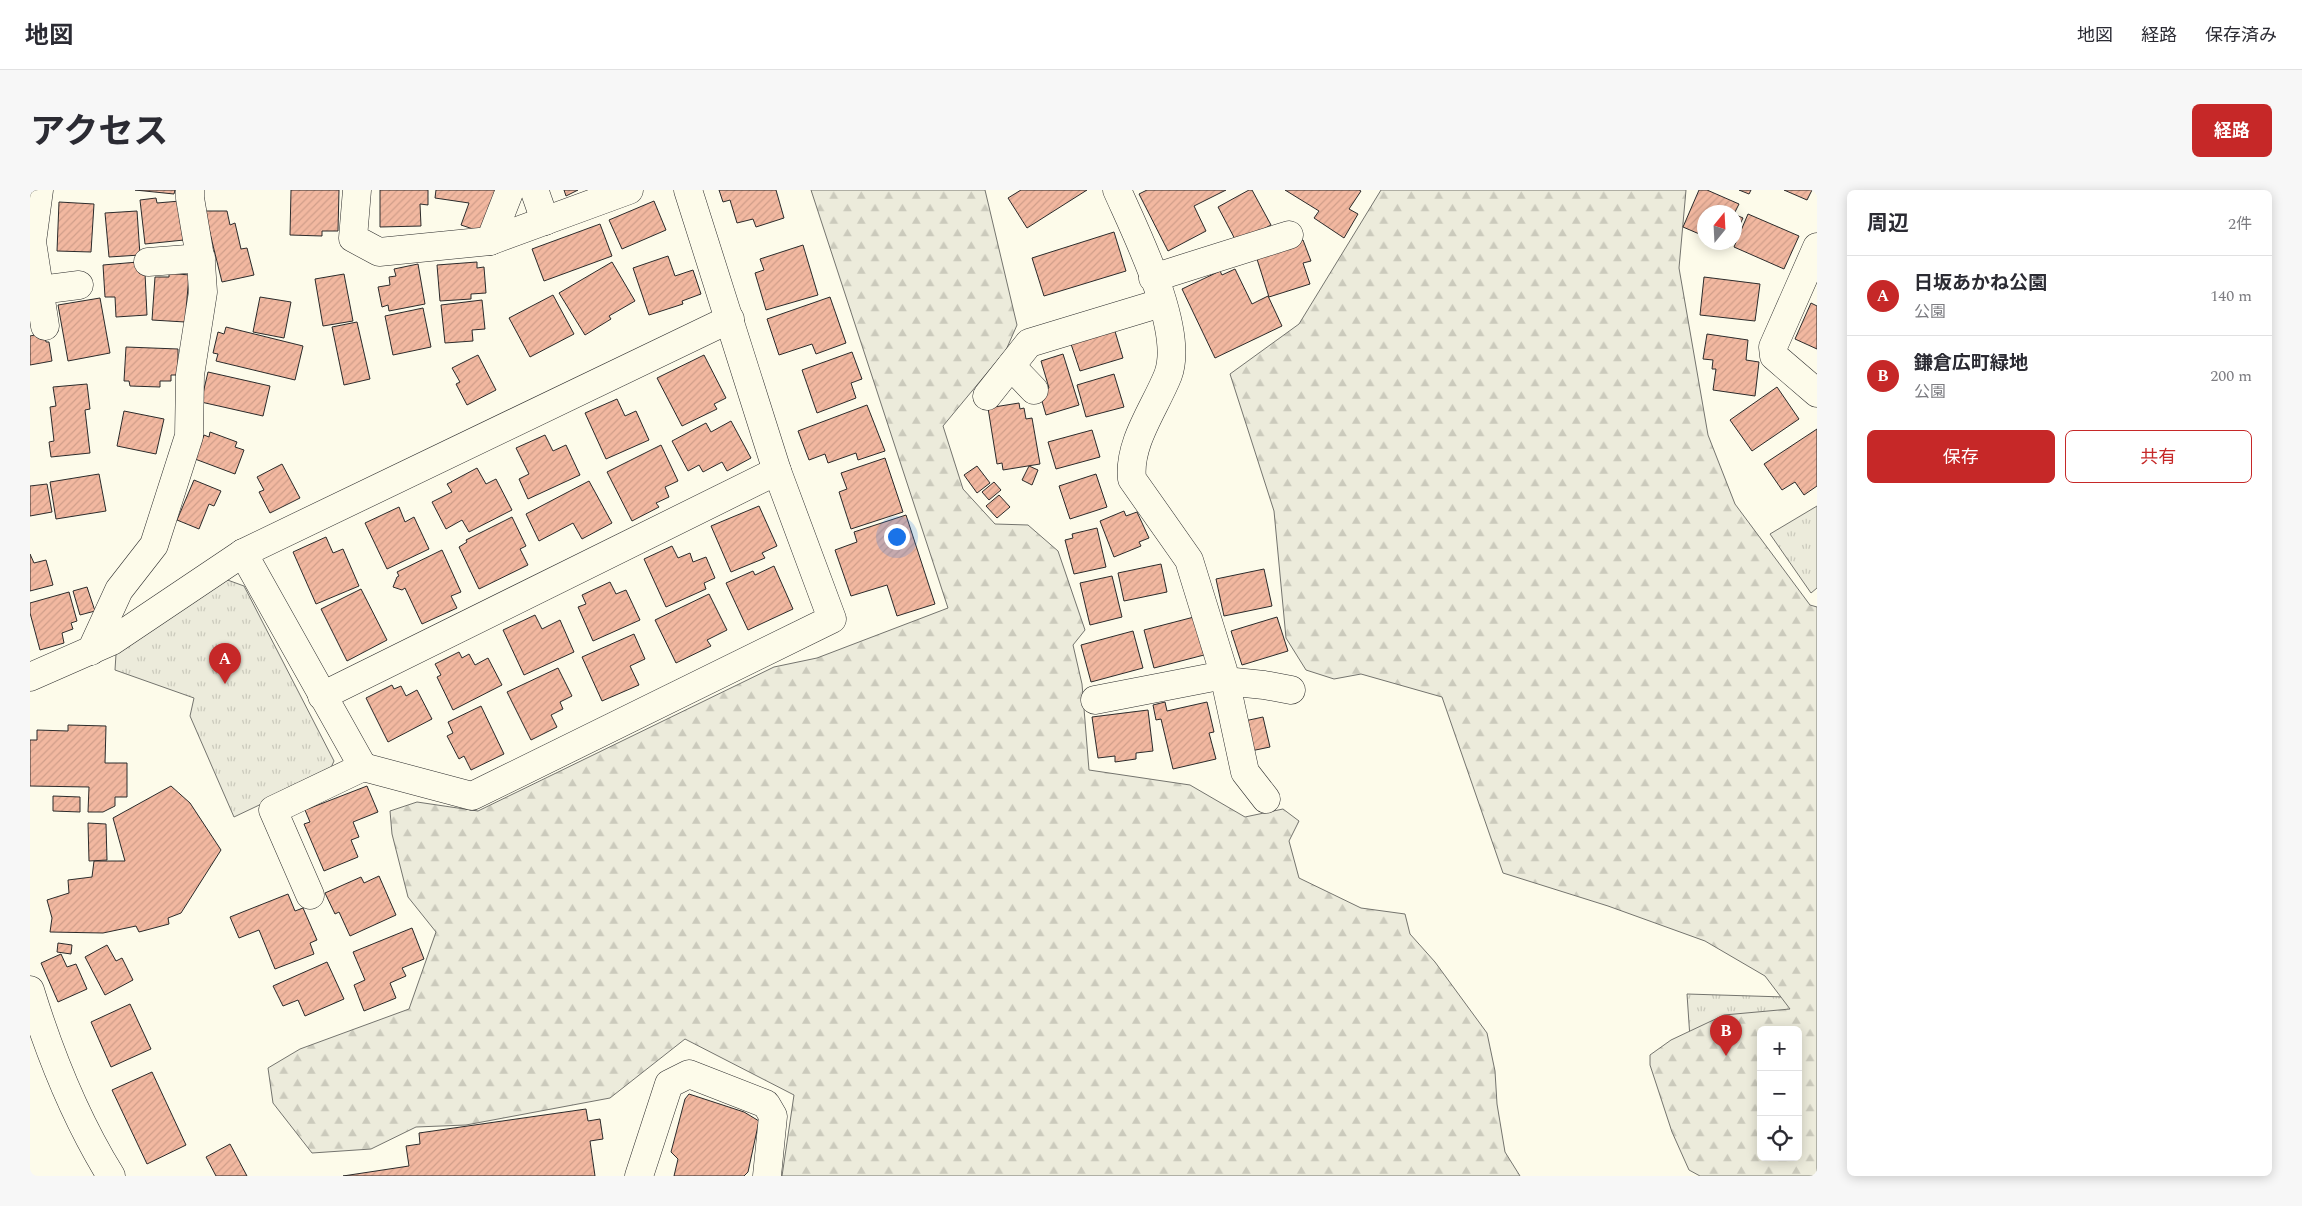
<!DOCTYPE html>
<html lang="ja">
<meta charset="utf-8">
<style>
:root{--surface:#fff;--page:#f7f7f7;--text:#2b2b33;--muted:#7c7c81;--line:#e1e1e2;--accent:#c62828}
body{margin:0;font-family:Spectral,"Noto Sans JP",serif;background:var(--page);color:var(--text)}
.controls{position:absolute;right:15px;bottom:15px;display:grid;overflow:hidden;border-radius:8px;box-shadow:0 2px 12px #0003}
.controls button{width:45px;height:45px;display:grid;place-items:center;padding:0;border:0;border-bottom:1px solid var(--line);background:var(--surface);color:var(--text);font:25px sans-serif}
.compass{position:absolute;left:1667px;top:15px;width:45px;height:45px;border-radius:50%;background:var(--surface);box-shadow:0 2px 12px #0003;rotate:18deg}
.you{position:absolute;left:866px;top:346px;width:18px;height:18px;margin:-12px;border:4px solid #fff;border-radius:50%;background:#1a73e8;box-shadow:0 0 0 8px #1a73e833}
.badge{display:grid;place-items:center;width:32px;height:32px;border-radius:50%;background:var(--accent);color:#fff;font-size:16px;font-weight:700}
.pin{position:absolute;translate:-50% -41px;filter:drop-shadow(0 1px 2px #0008)}
.pin::after{content:'';position:absolute;top:26px;width:18px;height:15px;background:inherit;clip-path:polygon(0 0,100% 0,50% 100%)}
.list{margin:0;padding:0;list-style:none}
h2{display:flex;justify-content:space-between;align-items:center;height:65px;margin:0;padding:0 20px;font-size:21px}
h2 small{font-size:16px;font-weight:400;color:var(--muted)}
.list li{display:grid;grid-template-columns:32px 1fr auto;gap:15px;align-items:center;box-sizing:border-box;height:80px;padding:0 20px;border-top:1px solid var(--line)}
.list b{display:block;font-size:19px;white-space:nowrap}
.list p{margin:0;font-size:16px;white-space:nowrap;color:var(--muted)}
.list em{font-size:16px;font-style:normal;color:var(--muted)}
.actions{display:flex;gap:10px;padding:15px 20px}
.actions a{flex:1;padding:11px 0;border:1px solid var(--accent);border-radius:8px;text-align:center;font-size:18px;color:var(--accent)}
.actions .main{background:var(--accent);color:#fff}
.icon{flex:none;width:28px;height:28px;fill:none;stroke:currentColor;stroke-width:2;stroke-linecap:round;stroke-linejoin:round}
.map{position:relative;flex:none;width:1787px;height:986px;overflow:hidden;border-radius:8px}
header{display:flex;align-items:center;gap:30px;box-sizing:border-box;height:70px;padding:0 25px;background:var(--surface);border-bottom:1px solid var(--line)}
header strong{font-size:24px}
nav{display:flex;gap:28px;margin-inline-start:auto;font-size:18px}
.intro{display:flex;align-items:center;justify-content:space-between;box-sizing:border-box;height:120px;padding:0 30px}
h1{margin:0;font-size:35px}
.button{padding:12px 22px;border-radius:8px;background:var(--accent);color:#fff;font-size:18px;font-weight:700}
main{display:flex;gap:30px;padding:0 30px}
aside{flex:1;background:var(--surface);border-radius:8px;box-shadow:0 2px 12px #0003}
.map>svg:first-child{display:block}
.grass{fill:url(#grass-tufts);stroke:#74746e}
.forest{fill:url(#forest-firs);stroke:#74746e;fill-rule:evenodd}
.building{fill:url(#building-hatch);stroke:#2b2b2b}
.lines{fill:none;stroke-linecap:round;stroke-linejoin:round}
.minor-casing{stroke:#2b2b2b;stroke-width:29}
.minor{stroke:#fdfbea;stroke-width:28}
</style>
<header>
<strong>地図</strong>
<nav><a>地図</a><a>経路</a><a>保存済み</a></nav>
</header>
<div class="intro"><h1>アクセス</h1><a class="button">経路</a></div>
<main>
<div class="map">
<svg width="1787" height="986" viewBox="0 0 1787 986">
<defs>
<pattern id="grass-tufts" width="24" height="20" patternUnits="userSpaceOnUse" patternTransform="scale(1.25)"><rect width="24" height="20" fill="#ecebdb"/><path d="M3 7l-1-3M5 7V3M7 7l1-3M15 17l-1-3M17 17v-4M19 17l1-3" fill="none" stroke="#cbcabc"/></pattern>
<pattern id="forest-firs" width="22" height="20" patternUnits="userSpaceOnUse" patternTransform="scale(1.25)"><rect width="22" height="20" fill="#ecebdb"/><path d="M5 1l3.5 6h-7zM16 11l3.5 6h-7z" fill="#cbcabc"/></pattern>
<pattern id="building-hatch" width="6" height="6" patternUnits="userSpaceOnUse" patternTransform="scale(1.25)"><rect width="6" height="6" fill="#f2b8a0"/><path d="M-1 1l2-2M0 6l6-6M5 7l2-2" fill="none" stroke="#d09e8a"/></pattern>
</defs>
<rect width="100%" height="100%" fill="#fdfbea"/>
<g class="grass">
<path d="M1787,316V398L1781,403L1740,344Z"/>
<path d="M192,388L214,396L304,571L299,582L204,627L160,526L164,508L85,480L86,464Z"/>
<path d="M1657,804L1787,808L1768,840H1731L1663,892Z"/>
</g>
<g class="forest">
<path d="M781,0H955L987,135L976,160L913,236L933,299L965,334L998,335L1028,361L1055,440L1043,455L1052,494L1059,580L1160,595L1215,627L1253,619L1269,631L1259,651L1269,688L1331,718L1375,724L1380,744L1405,772L1457,843L1465,881L1467,914L1475,962L1490,986H752L764,905L655,849L580,908L436,935L386,937L341,959L282,963L243,913L238,878L270,859L379,819L406,742L378,707L362,644L360,621L387,612L448,621L744,477L787,468L918,418Z"/>
<path d="M1351,0H1656L1649,78L1678,245L1705,314L1780,415L1787,417V986H1670L1659,980L1642,942L1620,875V865L1641,850L1694,825L1760,819L1735,786L1675,751L1578,716L1473,683L1412,507L1331,484L1304,489L1276,480L1256,448L1244,321L1200,184L1269,134ZM1731,840H1768V967H1731Z"/>
</g>
<g class="building">
<path d="M105,0H145L144,4Z"/>
<path d="M261,0H309L308,41H292V46L260,45Z"/>
<path d="M350,0H398V15L390,14L391,36L350,37Z"/>
<path d="M406,0H465L463,13L452,42L431,35L439,13L405,8Z"/>
<path d="M534,0H548L536,6Z"/>
<path d="M689,0H746L754,28L726,37L723,29L707,33L700,10L693,12Z"/>
<path d="M991,0H1057L997,38L978,8Z"/>
<path d="M1117,0H1196L1164,16L1176,41L1138,61L1109,4Z"/>
<path d="M1219,0H1222L1241,35L1207,53L1188,17Z"/>
<path d="M1255,0H1329L1331,1L1319,19L1328,24L1314,48L1284,28L1289,21Z"/>
<path d="M1669,0H1677L1709,14L1704,24L1674,22V46L1653,37Z"/>
<path d="M1709,0H1721L1719,4Z"/>
<path d="M1754,0H1782L1777,10Z"/>
<path d="M126,8L127,13L150,11L154,50L115,54L110,10Z"/>
<path d="M624,11L636,40L592,59L579,30Z"/>
<path d="M29,12L64,14L61,62L27,61Z"/>
<path d="M107,21L110,65L79,67L75,23Z"/>
<path d="M170,21H197L200,35L205,33L211,59L217,58L224,85L192,92L179,39L175,40Z"/>
<path d="M1704,24L1713,28L1704,47Z"/>
<path d="M1718,24L1769,46L1754,79L1704,57Z"/>
<path d="M570,34L582,66L514,91L502,59Z"/>
<path d="M1084,42L1096,81L1014,106L1002,68Z"/>
<path d="M1273,50L1281,71L1273,73L1280,94L1239,107L1226,66Z"/>
<path d="M1689,52H1702L1700,57Z"/>
<path d="M773,55L788,105L736,120L725,83L734,80L730,69Z"/>
<path d="M638,66L645,86L663,80L671,104L652,111L653,114L619,125L603,78Z"/>
<path d="M108,72L109,83H115L117,125L86,127L85,107H75L73,75Z"/>
<path d="M447,72V78L454,77L456,103L441,104V109L410,111L407,75Z"/>
<path d="M582,72L605,111L579,126L581,129L555,145L529,103Z"/>
<path d="M388,74L395,114L359,121L358,115L352,117L348,97L360,95L359,87L366,86L364,79Z"/>
<path d="M1205,79L1222,114L1238,106L1252,136L1185,168L1152,99L1190,81L1192,85Z"/>
<path d="M139,83L159,85L155,132L122,130L125,87H139Z"/>
<path d="M314,84L323,131L293,136L285,89Z"/>
<path d="M1674,87L1730,94L1725,131L1670,125Z"/>
<path d="M523,105L544,144L500,167L479,128Z"/>
<path d="M230,107L261,112L254,148L223,142Z"/>
<path d="M800,107L816,153L786,164L782,154L749,165L737,129Z"/>
<path d="M70,108L80,163L38,171L28,115Z"/>
<path d="M452,110L455,139L442,140L443,151L415,153L411,115Z"/>
<path d="M1781,113L1787,116V159L1765,149Z"/>
<path d="M393,118L401,157L363,165L355,126Z"/>
<path d="M327,132L340,189L314,195L302,137Z"/>
<path d="M196,137L273,156L265,190L186,171L188,164L183,163L188,142L194,144Z"/>
<path d="M1084,138L1093,168L1050,181L1040,151Z"/>
<path d="M14,143L16,152H19L22,171L0,175V146Z"/>
<path d="M1677,144L1718,150L1716,170L1729,172L1725,206L1683,200L1686,179H1682L1683,170L1673,169Z"/>
<path d="M96,157L148,159V185H141V191H130V197L100,196L99,191H94Z"/>
<path d="M822,162L832,189L821,193L826,208L787,223L772,180Z"/>
<path d="M1033,164L1049,215L1016,225L1009,201L1019,198L1011,171Z"/>
<path d="M448,165L466,200L437,215L426,194L430,192L422,178Z"/>
<path d="M674,165L696,208L684,214L687,219L652,236L627,188Z"/>
<path d="M178,182L240,196L233,226L171,212Z"/>
<path d="M1084,184L1094,217L1056,227L1047,195Z"/>
<path d="M57,194L60,219L55,220L60,263L21,267L19,252L24,251L20,217L26,216L23,197Z"/>
<path d="M1747,197L1769,229L1722,261L1700,230Z"/>
<path d="M587,209L595,226L606,221L619,250L576,269L555,223Z"/>
<path d="M989,213L990,219L994,218L996,229L1002,228L1010,274L973,280L972,273L967,274L958,218Z"/>
<path d="M837,215L855,261L828,270L826,263L798,273L795,264L779,270L768,241Z"/>
<path d="M94,221L134,229L126,264L87,256Z"/>
<path d="M701,231L721,268L697,281L692,272L673,282L669,275L658,281L642,251L676,233L681,242Z"/>
<path d="M1787,239V296L1774,305L1765,292L1752,300L1734,274Z"/>
<path d="M1062,240L1070,267L1026,279L1018,252Z"/>
<path d="M180,242L207,252L205,257L214,260L205,284L165,269L174,245L179,247Z"/>
<path d="M515,245L523,261L536,255L550,285L498,309L489,289L499,284L486,258Z"/>
<path d="M631,255L648,291L635,297L639,307L626,313L629,317L602,331L577,282Z"/>
<path d="M855,268L873,322L821,339L809,302L817,299L811,283Z"/>
<path d="M252,274L270,308L240,323L229,302L234,300L227,287Z"/>
<path d="M947,276L960,293L947,303L934,285Z"/>
<path d="M999,276L1008,280L1002,295L992,290Z"/>
<path d="M447,278L456,294L466,289L482,320L439,342L432,330L416,339L402,312L422,302L417,294Z"/>
<path d="M69,284L76,321L26,329L20,292Z"/>
<path d="M1066,284L1077,317L1040,329L1029,296Z"/>
<path d="M164,290L191,301L184,316L179,314L169,339L147,330Z"/>
<path d="M559,291L582,333L552,349L543,333L509,351L496,324Z"/>
<path d="M964,292L971,300L959,310L952,302Z"/>
<path d="M17,294L22,322L0,326V296Z"/>
<path d="M969,305L980,317L967,328L956,316Z"/>
<path d="M729,316L747,356L732,363L735,368L701,382L681,336Z"/>
<path d="M369,317L375,332L384,327L399,359L357,379L335,333Z"/>
<path d="M1094,321L1096,326L1107,322L1119,348L1109,352L1111,356L1084,367L1070,331Z"/>
<path d="M876,325L905,414L867,426L857,395L821,406L805,360L827,352L824,342Z"/>
<path d="M482,327L496,356L490,359L498,375L449,399L429,357L437,352L436,350Z"/>
<path d="M1067,338L1076,377L1044,384L1035,350L1043,348L1042,344Z"/>
<path d="M296,347L303,363L313,359L329,396L286,414L263,362Z"/>
<path d="M642,356L648,368L660,363L663,372L676,367L685,388L674,393L676,399L636,417L614,369Z"/>
<path d="M412,360L431,402L421,406L427,418L392,434L375,398L372,400L363,397L367,387L369,386L367,382Z"/>
<path d="M0,364L4,373L16,370L23,395L0,401Z"/>
<path d="M1131,374L1137,402L1094,411L1088,383Z"/>
<path d="M744,376L763,419L718,440L696,393L723,381L725,385Z"/>
<path d="M1234,379L1242,416L1194,426L1186,389Z"/>
<path d="M1082,386L1092,427L1060,435L1050,393Z"/>
<path d="M580,392L586,404L596,400L610,430L563,451L548,417L556,414L552,405Z"/>
<path d="M57,397L65,421L50,425L43,401Z"/>
<path d="M331,399L357,450L317,471L291,419Z"/>
<path d="M39,402L47,431L41,433L43,439L32,443L34,453L10,460L0,423V413Z"/>
<path d="M679,404L697,440L677,450L681,456L646,473L625,430Z"/>
<path d="M505,425L512,439L530,430L544,462L494,485L473,440Z"/>
<path d="M1164,427L1174,465L1124,478L1114,440Z"/>
<path d="M1247,427L1258,461L1212,475L1201,441Z"/>
<path d="M1103,441L1113,478L1061,492L1051,455Z"/>
<path d="M604,444L615,469L600,476L609,495L572,511L552,467Z"/>
<path d="M429,462L432,468L439,464L445,475L458,468L472,495L423,520L407,487L411,485L405,474Z"/>
<path d="M528,478L542,506L530,512L533,519L521,525L527,537L501,550L477,502Z"/>
<path d="M362,495L364,499L371,496L376,506L387,500L402,529L358,552L336,508Z"/>
<path d="M1135,512L1137,521L1177,512L1184,542L1179,543L1186,569L1143,579L1131,529L1126,530L1123,515Z"/>
<path d="M451,516L474,564L441,580L434,566L429,569L417,546L423,543L418,532Z"/>
<path d="M1118,520L1123,561L1106,563V569L1085,572V566L1068,568L1062,527Z"/>
<path d="M1233,527L1240,557L1216,562L1210,532Z"/>
<path d="M38,535L76,536L75,573H97V607H85V616L73,622H58L59,597L0,596V550H7V540L38,541Z"/>
<path d="M141,596L160,613L191,660L151,723L138,728L139,734L109,742L106,736L73,743L20,742L22,728L17,710L39,703L38,690L62,687L64,671H95L83,628Z"/>
<path d="M337,596L348,622L323,632L329,647L321,650L328,667L294,681L274,634L280,632L275,620Z"/>
<path d="M23,606L50,607V622L23,621Z"/>
<path d="M58,633L76,634L77,670L59,671Z"/>
<path d="M349,686L366,725L320,746L309,722L305,724L295,703L331,687L334,693Z"/>
<path d="M258,704L265,721L273,718L287,750L280,753L284,764L245,779L229,740L209,748L200,727Z"/>
<path d="M382,738L394,769L372,778L376,786L360,793L366,808L334,821L324,795L335,790L323,762Z"/>
<path d="M28,753L42,755L41,764L27,762Z"/>
<path d="M77,755L86,771L92,768L103,790L75,805L55,767Z"/>
<path d="M31,764L37,777L46,774L57,799L28,812L11,773Z"/>
<path d="M297,772L314,809L275,826L268,810L253,816L243,796Z"/>
<path d="M100,814L121,859L81,877L61,832Z"/>
<path d="M122,882L156,955L117,974L82,900Z"/>
<path d="M659,904L714,922L729,931L718,982L714,986H644L648,969L641,962L655,909Z"/>
<path d="M556,919L558,931L570,929L573,949L560,951L565,986H313L379,976L376,956L390,954L389,943Z"/>
<path d="M200,954L217,986H186L176,967Z"/>
</g>
<g class="lines">
<g class="minor-casing">
<g id="minor">
<path d="M9,0L2,52L15,136"/>
<path d="M327,0L323,48L349,62L460,51L480,0"/>
<path d="M1087,0C1106,43 1155,140 1138,185C1125,218 1098,253 1102,289L1159,370L1193,480L1215,582L1236,609"/>
<path d="M505,2L515,31"/>
<path d="M460,51L599,0"/>
<path d="M1787,57L1743,157L1744,166L1787,203"/>
<path d="M118,72L171,68"/>
<path d="M1123,88L1259,45"/>
<path d="M10,100L49,95"/>
<path d="M981,176L1004,200"/>
<path d="M957,206L999,153L1131,113"/>
<path d="M213,363L333,577"/>
<path d="M61,461L89,400L124,355L159,246L160,185L173,102L171,73L160,8V0"/>
<path d="M0,487L82,451L213,363L700,129"/>
<path d="M1195,491L1234,495L1261,500"/>
<path d="M292,506L747,281"/>
<path d="M1065,510L1194,485"/>
<path d="M280,705L243,620L333,577L442,606L802,429L747,281L658,0"/>
<path d="M0,800C20,865 45,928 81,986"/>
<path d="M609,986L639,894L659,884L736,914L743,926L737,986"/>
</g>
</g>
<use href="#minor" class="minor"/>
</g>
</svg>
<div class="controls">
<button>+</button>
<button>−</button>
<button><svg class="icon" aria-label="locate" viewBox="0 0 24 24"><circle cx="12" cy="12" r="6"/><path d="M12 2v4M12 18v4M2 12h4M18 12h4"/></svg></button>
</div>
<svg class="compass" viewBox="-18 -18 36 36"><path d="M0-13l5 13h-10z" fill="#e53935"/><path d="M0 13l5-13h-10z" fill="#7c7c81"/></svg>
<div class="you"></div>
<div class="pin badge" style="left:195px;top:494px">A</div>
<div class="pin badge" style="left:1696px;top:866px">B</div>
</div>
<aside>
<h2>周辺<small>2件</small></h2>
<ul class="list">
<li><span class="badge">A</span><div><b>日坂あかね公園</b><p>公園</p></div><em>140 m</em></li>
<li><span class="badge">B</span><div><b>鎌倉広町緑地</b><p>公園</p></div><em>200 m</em></li>
</ul>
<div class="actions"><a class="main">保存</a><a>共有</a></div>
</aside>
</main>
